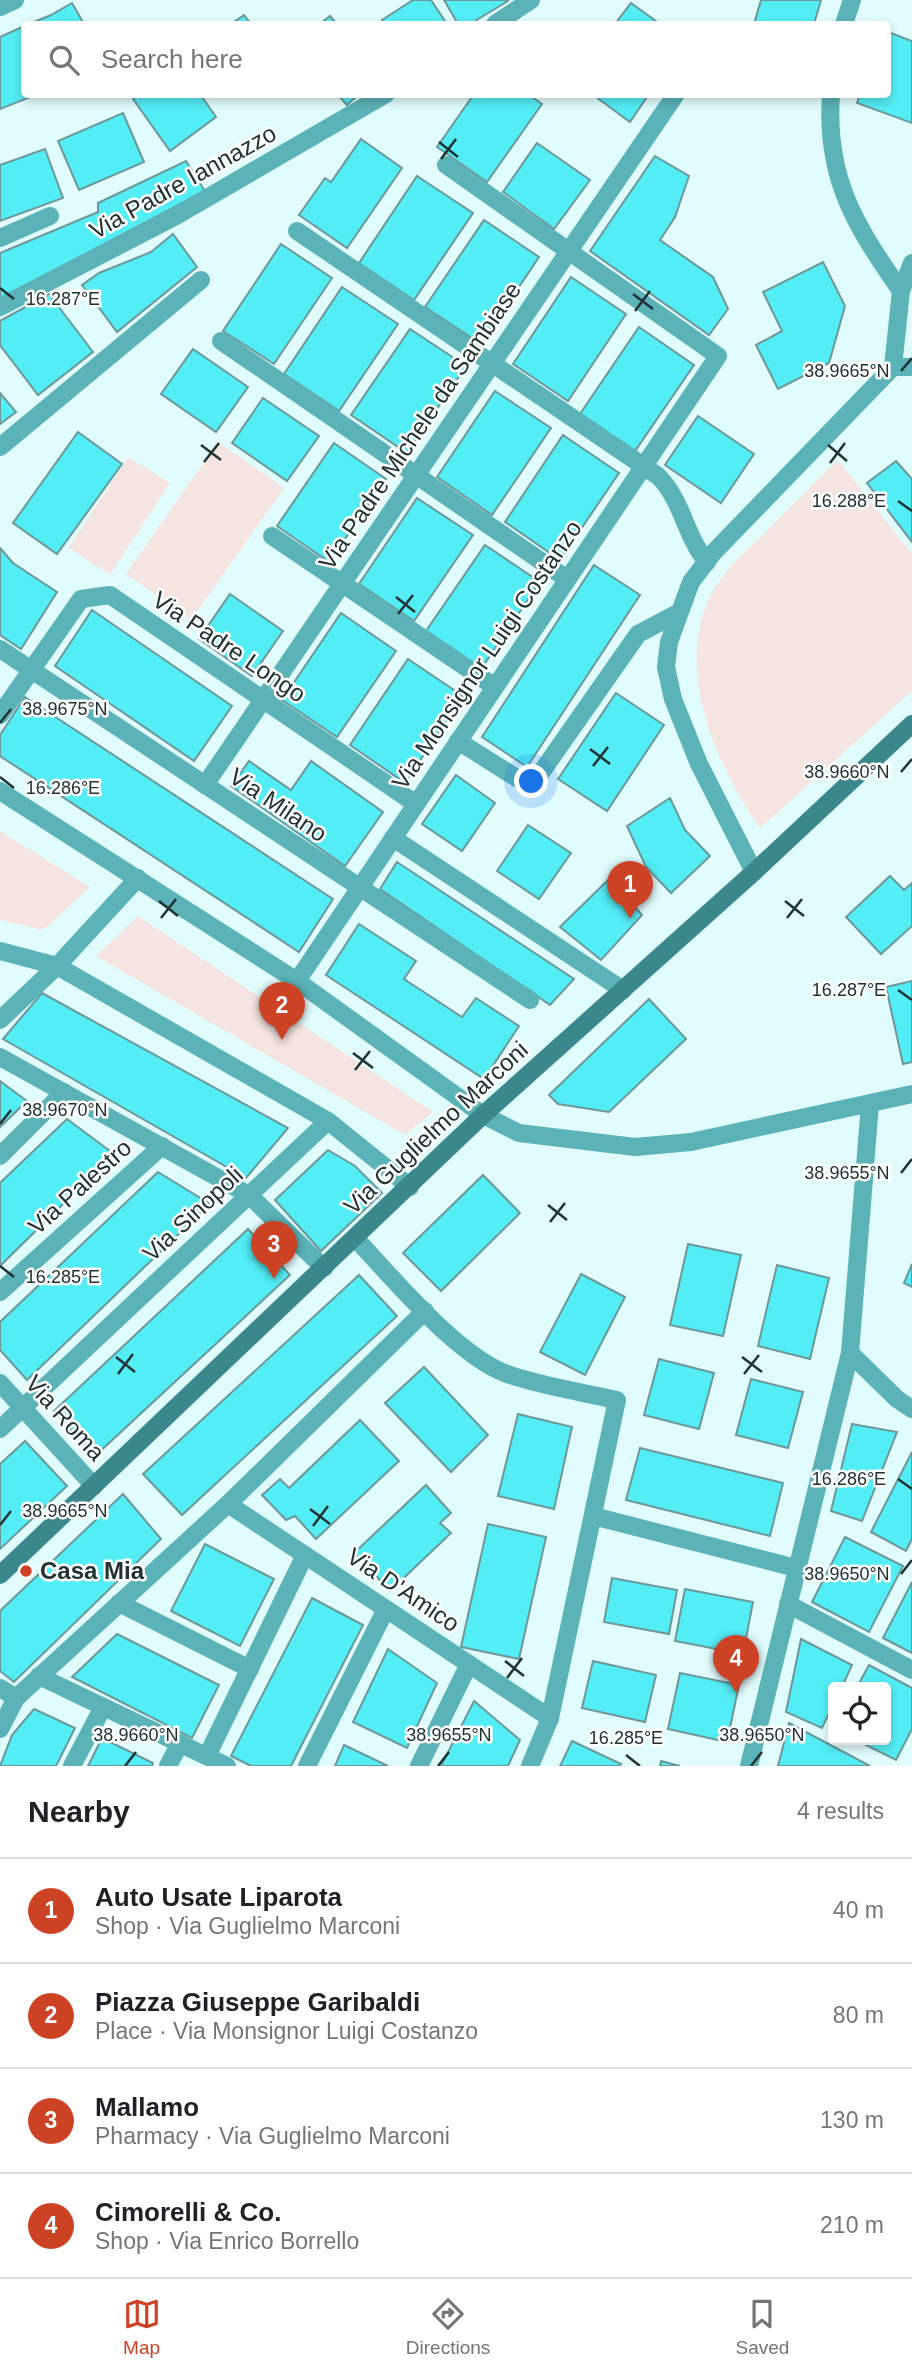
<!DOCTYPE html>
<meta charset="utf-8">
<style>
:root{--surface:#fff;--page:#f2f2f2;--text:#202124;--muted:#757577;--line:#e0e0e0;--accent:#cd4224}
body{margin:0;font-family:Arial,sans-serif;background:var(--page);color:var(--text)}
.controls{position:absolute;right:21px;bottom:21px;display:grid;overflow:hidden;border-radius:7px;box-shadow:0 4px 10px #0003}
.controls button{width:63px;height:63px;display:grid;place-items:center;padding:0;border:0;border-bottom:2px solid var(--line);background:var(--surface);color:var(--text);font:35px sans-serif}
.you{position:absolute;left:532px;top:782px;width:24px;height:24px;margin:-18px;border:5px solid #fff;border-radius:50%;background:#1a73e8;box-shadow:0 0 0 10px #1a73e833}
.badge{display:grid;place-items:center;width:46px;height:46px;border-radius:50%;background:var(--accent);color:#fff;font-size:23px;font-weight:700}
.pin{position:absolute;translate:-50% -58px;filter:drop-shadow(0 2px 4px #0008)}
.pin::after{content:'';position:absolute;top:37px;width:24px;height:21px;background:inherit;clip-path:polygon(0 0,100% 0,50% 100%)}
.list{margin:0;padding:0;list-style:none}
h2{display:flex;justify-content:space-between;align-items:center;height:91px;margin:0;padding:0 28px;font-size:30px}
h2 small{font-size:23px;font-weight:400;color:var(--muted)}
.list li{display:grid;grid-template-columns:46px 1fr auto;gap:21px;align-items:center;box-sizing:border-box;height:105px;padding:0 28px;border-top:2px solid var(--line)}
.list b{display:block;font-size:26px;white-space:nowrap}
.list p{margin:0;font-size:23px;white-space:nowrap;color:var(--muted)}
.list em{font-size:23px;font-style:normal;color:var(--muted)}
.icon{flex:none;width:38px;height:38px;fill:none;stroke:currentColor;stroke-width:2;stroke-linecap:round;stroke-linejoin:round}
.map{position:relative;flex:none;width:912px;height:1766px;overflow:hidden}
.search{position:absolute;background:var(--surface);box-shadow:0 4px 10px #0003;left:21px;right:21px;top:21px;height:77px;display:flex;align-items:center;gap:18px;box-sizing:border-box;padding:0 24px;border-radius:7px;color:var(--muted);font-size:26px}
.sheet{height:511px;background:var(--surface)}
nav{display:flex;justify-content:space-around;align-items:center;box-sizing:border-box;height:98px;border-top:2px solid var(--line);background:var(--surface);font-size:19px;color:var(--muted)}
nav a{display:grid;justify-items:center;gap:4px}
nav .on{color:var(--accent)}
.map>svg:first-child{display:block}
.green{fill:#f5e4df}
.building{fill:#53edf5;stroke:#6c989a;stroke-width:2}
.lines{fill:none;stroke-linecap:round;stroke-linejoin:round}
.street{stroke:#5bb2b7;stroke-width:18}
.secondary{stroke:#3a888c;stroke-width:18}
.ticks{fill:none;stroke:#203233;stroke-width:2.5}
.poi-dot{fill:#cd4224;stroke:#fff;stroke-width:2.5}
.labels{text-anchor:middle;stroke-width:5;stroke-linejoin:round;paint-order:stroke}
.street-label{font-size:24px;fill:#203233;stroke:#fff}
.poi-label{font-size:24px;font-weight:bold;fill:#203233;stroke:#fff;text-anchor:start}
.ticks-label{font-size:18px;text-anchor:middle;fill:#203233;stroke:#fff;stroke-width:5;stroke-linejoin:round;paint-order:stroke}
</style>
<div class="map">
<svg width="912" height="1766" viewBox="0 0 912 1766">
<rect width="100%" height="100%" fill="#e1fcfd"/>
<g class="green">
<path d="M218,442L284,488L191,620L126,574Z"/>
<path d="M128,457L170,483L110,575L69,548Z"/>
<path d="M838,460L912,554V691L760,828C715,763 673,670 712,592C724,571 744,553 762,536C787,511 812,485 838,460Z"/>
<path d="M0,831L90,887L43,930L0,920Z"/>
<path d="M138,916L433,1112L405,1135L96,956Z"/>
</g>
<g class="building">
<path d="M413,0H431L447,24H385L382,20Z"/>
<path d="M444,0H508V1L470,24H458Z"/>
<path d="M761,0H821L814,24H754Z"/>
<path d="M72,3L84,24H29L51,15Z"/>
<path d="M631,3L660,24H615Z"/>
<path d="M244,15L251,24H231Z"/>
<path d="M330,16L337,24H320Z"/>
<path d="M24,26V94H38L0,109V37Z"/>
<path d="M888,32L912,41V123L857,103L860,94H888Z"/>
<path d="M139,94H200L216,117L170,151L133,99Z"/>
<path d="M337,94H359L347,105Z"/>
<path d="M474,94H528L542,104L487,182L437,147Z"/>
<path d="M592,94H649L630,122Z"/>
<path d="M123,113L144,162L79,190L58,141Z"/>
<path d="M361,139L402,168L347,248L299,215L325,178L331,182Z"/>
<path d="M537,143L590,180L554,229L503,192Z"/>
<path d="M45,149L63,198L0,221V165Z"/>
<path d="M655,156L689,176L675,217L660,240L713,277L728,309L709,335L590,251Z"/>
<path d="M186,161L205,191L0,299V253L98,212V203Z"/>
<path d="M417,176L473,213L414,300L359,263Z"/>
<path d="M484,220L539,257L481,344L425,307Z"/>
<path d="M173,234L197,267L117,332L82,285L99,273L151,252Z"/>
<path d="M281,244L332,278L274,364L223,331Z"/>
<path d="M823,262L845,306L829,363L778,389L756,345L782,331L763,292Z"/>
<path d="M571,277L626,314L568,401L513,364Z"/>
<path d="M342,287L398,324L339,411L284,374Z"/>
<path d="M49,294L93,352L38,395L0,345V321Z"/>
<path d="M639,327L694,365L635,451L580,414Z"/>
<path d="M410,329L466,366L407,453L351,415Z"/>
<path d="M193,349L248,387L216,432L161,394Z"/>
<path d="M495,391L551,428L492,515L437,477Z"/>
<path d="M0,393L16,412L0,424Z"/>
<path d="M263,398L319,436L287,481L232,443Z"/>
<path d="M698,416L754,454L721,503L665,465Z"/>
<path d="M78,432L122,464L57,554L13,523Z"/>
<path d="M563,435L619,473L560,560L505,522Z"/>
<path d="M334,443L386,479L329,562L277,526Z"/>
<path d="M896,461L912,479V542L867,483Z"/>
<path d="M417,498L473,535L414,621L359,584Z"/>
<path d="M485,545L540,582L481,669L426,631Z"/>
<path d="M0,548L13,563L57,592L21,649L0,635Z"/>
<path d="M594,565L640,595L527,767L482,737Z"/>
<path d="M230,594L283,631L252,676L199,639Z"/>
<path d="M92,610L232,706L194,761L55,666Z"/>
<path d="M341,613L396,651L337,737L282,700Z"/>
<path d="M408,659L463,696L405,783L350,745Z"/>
<path d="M616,693L664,725L607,811L558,779Z"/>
<path d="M25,697L333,899L299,952L0,756V735Z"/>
<path d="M249,761L291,790L311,761L383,812L345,866L231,786Z"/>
<path d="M456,775L495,803L462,851L422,824Z"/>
<path d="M670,798L685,830L710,856L671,893L646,867L627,826Z"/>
<path d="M528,825L571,853L539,899L497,871Z"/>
<path d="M397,862L574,979L550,1005L380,889Z"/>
<path d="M890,876L904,890L912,883V926L881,954L846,917Z"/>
<path d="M610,878L642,915L601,960L560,927Z"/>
<path d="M359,924L416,961L404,979L462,1017L476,998L519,1026L484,1079L326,975Z"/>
<path d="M912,981V1062L903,1064L886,987Z"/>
<path d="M42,993L288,1128L246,1178L3,1039Z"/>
<path d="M649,999L686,1039L609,1112L558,1104L549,1095Z"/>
<path d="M0,1081L27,1101L0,1127Z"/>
<path d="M67,1119L114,1154L0,1266V1183Z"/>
<path d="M328,1150L355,1166L382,1193L321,1251L275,1200Z"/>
<path d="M158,1172L210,1204L27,1380L0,1350V1322Z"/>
<path d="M483,1175L520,1213L441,1291L403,1253Z"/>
<path d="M248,1229L290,1275L95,1456L54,1411Z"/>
<path d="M688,1244L741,1255L723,1336L670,1325Z"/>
<path d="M912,1264V1287L904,1283Z"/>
<path d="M777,1265L829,1278L810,1359L758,1346Z"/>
<path d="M581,1274L625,1297L585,1375L540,1352Z"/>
<path d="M359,1275L397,1316L182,1515L143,1474Z"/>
<path d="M659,1359L714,1373L699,1429L644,1415Z"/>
<path d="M424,1367L488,1435L451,1472L385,1403Z"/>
<path d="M751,1379L803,1392L788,1448L736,1435Z"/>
<path d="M518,1414L572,1427L554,1509L498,1496Z"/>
<path d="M360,1420L399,1461L316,1539L295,1516L286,1520L262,1495L280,1479L289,1488Z"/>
<path d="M852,1424L897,1432L862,1521L831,1511Z"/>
<path d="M25,1441L67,1486L0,1549V1464Z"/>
<path d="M640,1448L783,1483L770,1536L626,1500Z"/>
<path d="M912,1452V1539L906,1551L871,1532Z"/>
<path d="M426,1485L451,1513L440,1523L451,1533L390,1591L354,1553Z"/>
<path d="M123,1494L161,1539L14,1682L0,1671V1611Z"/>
<path d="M488,1524L546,1537L519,1659L461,1647Z"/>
<path d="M845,1537L903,1566L869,1632L812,1602Z"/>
<path d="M205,1544L274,1579L240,1646L171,1611Z"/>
<path d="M612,1578L677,1590L669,1634L604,1622Z"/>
<path d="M912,1582V1653L883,1638Z"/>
<path d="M685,1589L753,1602L743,1654L675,1641Z"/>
<path d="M312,1598L363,1625L291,1766H251L231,1756Z"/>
<path d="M117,1634L219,1685L192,1738L72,1677Z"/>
<path d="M801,1639L852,1665L842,1687H833V1705L822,1728L786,1712Z"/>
<path d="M388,1649L437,1683L407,1748L353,1722Z"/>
<path d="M593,1661L656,1675L645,1722L582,1708Z"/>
<path d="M869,1665L912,1688V1729L896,1760L856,1740H886V1687H857Z"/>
<path d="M680,1673L739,1685L727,1742L668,1729Z"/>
<path d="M474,1701L520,1740L508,1766H441Z"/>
<path d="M34,1709L75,1728L56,1766H0L12,1735Z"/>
<path d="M789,1723L870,1766H778Z"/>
<path d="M102,1738L153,1763L152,1766H88Z"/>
<path d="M572,1741L621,1764L620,1766H560Z"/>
<path d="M344,1745L388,1766H335Z"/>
<path d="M661,1761L680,1766H660Z"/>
</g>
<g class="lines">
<g class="street">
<path d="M0,7L15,0"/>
<path d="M495,24L531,0"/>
<path d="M844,24L852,0"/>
<path d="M831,94C825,178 855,225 901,291"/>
<path d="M297,231L658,476C683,501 685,536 707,562"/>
<path d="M0,238L50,216"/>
<path d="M0,307L176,216L386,94"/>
<path d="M221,341L567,579"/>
<path d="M893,367L901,291L912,263"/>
<path d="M0,447L201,280"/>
<path d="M272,536L495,687"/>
<path d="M0,649L530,1000"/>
<path d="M0,715L81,599L110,595L416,804"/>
<path d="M458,741L531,787L638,634L678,613"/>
<path d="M205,785L676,94"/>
<path d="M0,791L297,981L483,1115L519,1133L635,1147L691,1142L912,1094"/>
<path d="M393,838L623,990"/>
<path d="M754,872L699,764L673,699L666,667L669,642L691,582L713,553L893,367H912"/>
<path d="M0,951L57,966L328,1121L410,1187"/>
<path d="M297,981L718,356L446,165"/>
<path d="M0,1020L57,966L138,878"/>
<path d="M0,1057L249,1195L324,1268"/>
<path d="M0,1156L64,1092"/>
<path d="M355,1238C393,1278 456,1355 507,1374C541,1386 581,1392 617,1400L550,1718L530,1766"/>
<path d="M0,1292L162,1146"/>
<path d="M850,1353L897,1399L912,1409"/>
<path d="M0,1383L94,1486"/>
<path d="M0,1429L328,1121"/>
<path d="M228,1504L550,1718"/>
<path d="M593,1516L796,1568"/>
<path d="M119,1603L250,1669"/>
<path d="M788,1604L912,1670"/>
<path d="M39,1676L227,1766"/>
<path d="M0,1688L16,1698"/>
<path d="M0,1729L16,1698L228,1504L425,1311"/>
<path d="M207,1756L305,1555"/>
<path d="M72,1766L103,1707"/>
<path d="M168,1766L180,1743"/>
<path d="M307,1766L386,1609"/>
<path d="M419,1766L469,1664"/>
<path d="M749,1766L850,1353L870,1104"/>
</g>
<path class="secondary" d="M0,1575L483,1115L754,872L912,724"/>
</g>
<path class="ticks" d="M439,142L458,157M441,159L456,139M0,288L14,299M633,294L653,309M635,311L650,291M901,371L912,358M201,445L221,460M828,445L847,461M204,462L219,443M830,463L845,443M898,501L912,511M396,597L415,612M398,614L413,595M0,723L11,709M590,749L610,764M593,766L608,747M901,772L912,759M0,777L14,788M159,901L178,916M785,901L804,916M161,918L176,899M787,918L802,899M898,990L912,1000M353,1053L373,1068M355,1070L370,1051M0,1124L11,1110M901,1173L912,1159M548,1205L567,1220M550,1222L565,1203M0,1266L14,1277M116,1357L135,1372M742,1357L762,1372M118,1374L133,1354M744,1374L759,1355M898,1479L912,1489M310,1509L330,1524M0,1525L11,1511M313,1526L328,1506M901,1574L912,1560M505,1661L524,1676M507,1678L522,1658M626,1755L640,1766M125,1766L136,1752M438,1766L449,1752M751,1766L762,1752"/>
<circle class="poi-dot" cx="26" cy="1571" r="7"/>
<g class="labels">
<g class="street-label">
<text transform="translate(183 182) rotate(-29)" y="8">Via Padre Iannazzo</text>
<text transform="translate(420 426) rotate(-56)" y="8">Via Padre Michele da Sambiase</text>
<text transform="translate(229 647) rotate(34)" y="8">Via Padre Longo</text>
<text transform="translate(487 655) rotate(-56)" y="8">Via Monsignor Luigi Costanzo</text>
<text transform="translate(278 805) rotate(34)" y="8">Via Milano</text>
<text transform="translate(436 1128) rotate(-43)" y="8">Via Guglielmo Marconi</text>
<text transform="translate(80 1187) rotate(-42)" y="8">Via Palestro</text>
<text transform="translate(193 1214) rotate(-43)" y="8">Via Sinopoli</text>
<text transform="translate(65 1418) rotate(48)" y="8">Via Roma</text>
<text transform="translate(403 1590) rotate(34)" y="8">Via D'Amico</text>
</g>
<g class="poi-label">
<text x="40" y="1579">Casa Mia</text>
</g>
</g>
<g class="ticks-label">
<text x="63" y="305">16.287°E</text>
<text x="847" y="377">38.9665°N</text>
<text x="849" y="507">16.288°E</text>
<text x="65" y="715">38.9675°N</text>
<text x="847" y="778">38.9660°N</text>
<text x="63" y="794">16.286°E</text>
<text x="849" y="996">16.287°E</text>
<text x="65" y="1116">38.9670°N</text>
<text x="847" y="1179">38.9655°N</text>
<text x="63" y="1283">16.285°E</text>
<text x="849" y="1485">16.286°E</text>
<text x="65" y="1517">38.9665°N</text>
<text x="847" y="1580">38.9650°N</text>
<text x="136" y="1741">38.9660°N</text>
<text x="449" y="1741">38.9655°N</text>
<text x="762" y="1741">38.9650°N</text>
<text x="626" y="1744">16.285°E</text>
</g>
</svg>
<div class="controls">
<button><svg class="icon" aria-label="locate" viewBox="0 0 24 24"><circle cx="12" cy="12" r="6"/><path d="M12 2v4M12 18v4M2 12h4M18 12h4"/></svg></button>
</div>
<div class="you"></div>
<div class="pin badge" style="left:630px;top:919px">1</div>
<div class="pin badge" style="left:282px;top:1040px">2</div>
<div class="pin badge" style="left:274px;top:1279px">3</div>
<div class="pin badge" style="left:736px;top:1693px">4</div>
<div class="search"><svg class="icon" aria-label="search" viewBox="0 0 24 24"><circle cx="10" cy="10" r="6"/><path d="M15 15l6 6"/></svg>Search here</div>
</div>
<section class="sheet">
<h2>Nearby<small>4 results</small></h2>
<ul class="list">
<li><span class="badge">1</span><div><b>Auto Usate Liparota</b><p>Shop · Via Guglielmo Marconi</p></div><em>40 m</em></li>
<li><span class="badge">2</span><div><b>Piazza Giuseppe Garibaldi</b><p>Place · Via Monsignor Luigi Costanzo</p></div><em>80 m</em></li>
<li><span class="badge">3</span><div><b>Mallamo</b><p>Pharmacy · Via Guglielmo Marconi</p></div><em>130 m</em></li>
<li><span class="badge">4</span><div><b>Cimorelli &amp; Co.</b><p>Shop · Via Enrico Borrello</p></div><em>210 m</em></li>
</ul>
</section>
<nav>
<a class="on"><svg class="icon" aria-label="map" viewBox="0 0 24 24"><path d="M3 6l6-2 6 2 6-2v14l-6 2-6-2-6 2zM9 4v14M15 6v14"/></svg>Map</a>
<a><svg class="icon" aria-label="directions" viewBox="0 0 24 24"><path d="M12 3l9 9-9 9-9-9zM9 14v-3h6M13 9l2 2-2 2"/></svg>Directions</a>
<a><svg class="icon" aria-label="saved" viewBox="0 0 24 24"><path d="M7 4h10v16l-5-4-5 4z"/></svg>Saved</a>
</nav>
